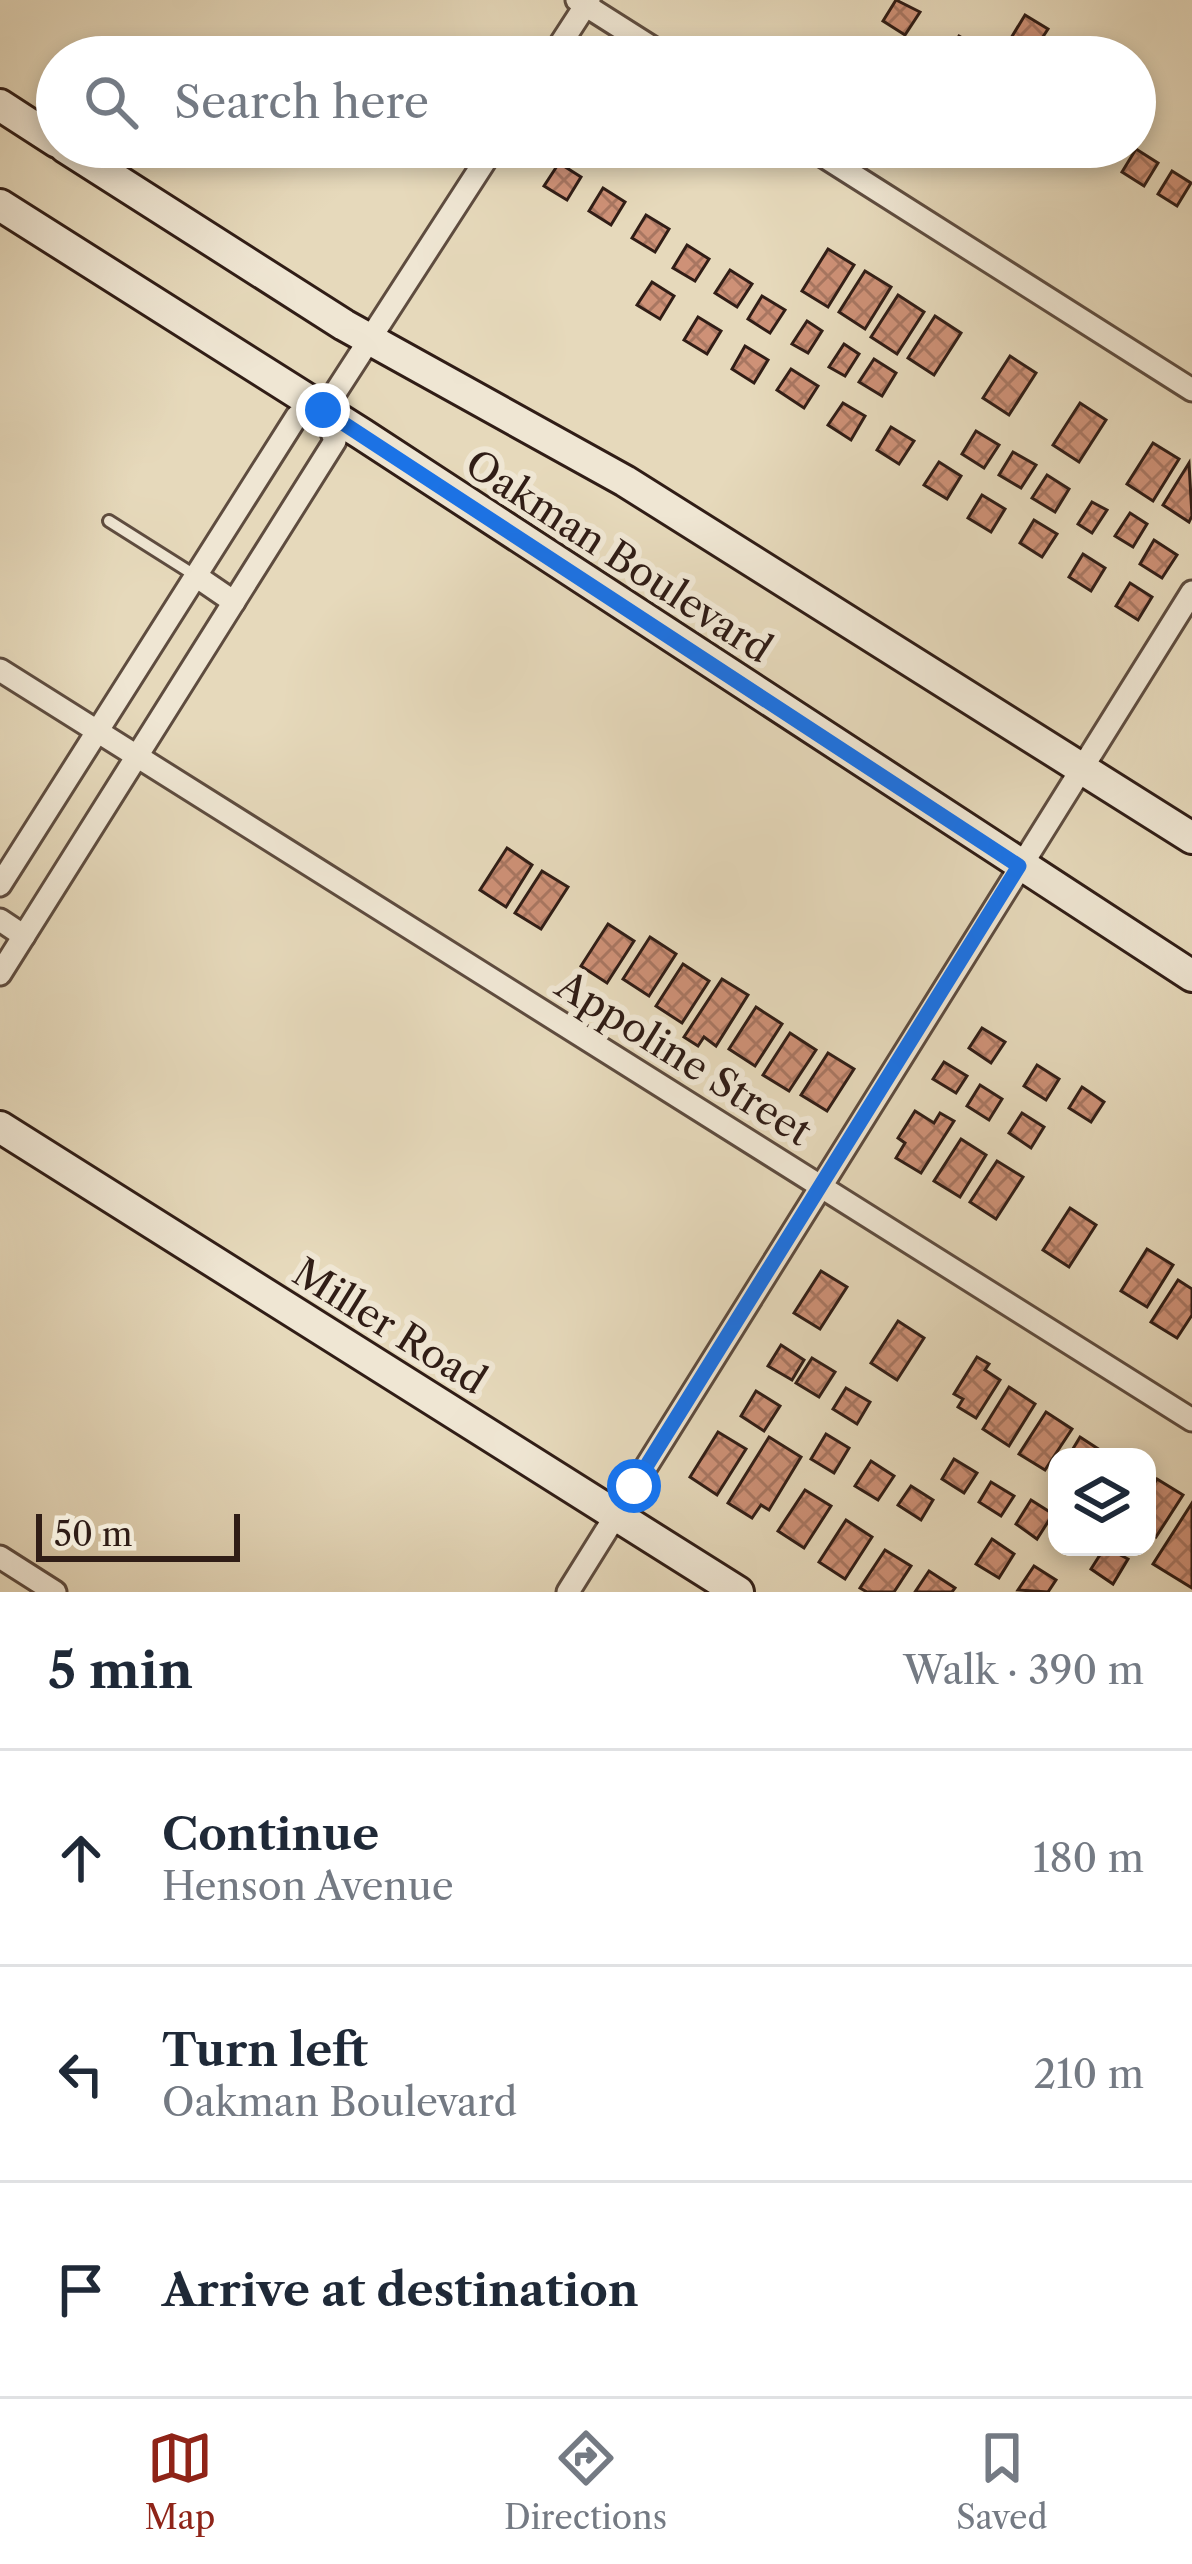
<!DOCTYPE html>
<meta charset="utf-8">
<style>
:root{--surface:#fff;--page:#f6f6f7;--text:#1f2937;--muted:#747a83;--line:#e0e1e3;--accent:#8f2418}
body{margin:0;font-family:"Libre Caslon Text",serif;background:var(--page);color:var(--text)}
.controls{position:absolute;right:36px;bottom:36px;display:grid;overflow:hidden;border-radius:24px;box-shadow:0 6px 18px #0003}
.controls button{width:108px;height:108px;display:grid;place-items:center;padding:0;border:0;border-bottom:3px solid var(--line);background:var(--surface);color:var(--text);font:60px sans-serif}
.scale{position:absolute;left:36px;bottom:30px;width:204px;box-sizing:border-box;padding-left:12px;border:6px solid #301d16;border-top:0;font-size:33px;line-height:42px;white-space:nowrap;color:#301d16;-webkit-text-stroke:9px #efe6d3;paint-order:stroke}
.stop{position:absolute;width:36px;height:36px;margin:-27px;border:9px solid #1a73e8;border-radius:50%;background:#fff}
.stop.end{background:#1a73e8;border-color:#fff;box-shadow:0 3px 12px #0008}
.list{margin:0;padding:0;list-style:none}
h2{display:flex;justify-content:space-between;align-items:center;height:156px;margin:0;padding:0 48px;font-size:51px}
h2 small{font-size:39px;font-weight:400;color:var(--muted)}
.list li{display:grid;grid-template-columns:78px 1fr auto;gap:36px;align-items:center;box-sizing:border-box;height:216px;padding:0 48px;border-top:3px solid var(--line)}
.list b{display:block;font-size:45px;white-space:nowrap}
.list p{margin:0;font-size:39px;white-space:nowrap;color:var(--muted)}
.list em{font-size:39px;font-style:normal;color:var(--muted)}
.icon{flex:none;width:66px;height:66px;fill:none;stroke:currentColor;stroke-width:2;stroke-linecap:round;stroke-linejoin:round}
.map{position:relative;flex:none;width:1192px;height:1592px;overflow:hidden}
.search{position:absolute;background:var(--surface);box-shadow:0 6px 18px #0003;left:36px;right:36px;top:36px;height:132px;display:flex;align-items:center;gap:30px;box-sizing:border-box;padding:0 42px;border-radius:66px;color:var(--muted);font-size:45px}
.sheet{height:804px;background:var(--surface)}
nav{display:flex;justify-content:space-around;align-items:center;box-sizing:border-box;height:168px;border-top:3px solid var(--line);background:var(--surface);font-size:33px;color:var(--muted)}
nav a{display:grid;justify-items:center;gap:6px}
nav .on{color:var(--accent)}
.map>svg:first-child{display:block}
.building{fill:url(#building-cross-hatch);stroke:#301d16;stroke-width:3}
.lines{fill:none;stroke-linecap:round;stroke-linejoin:round}
.lane-casing{stroke:#5e4c3f;stroke-width:16}
.street-casing{stroke:#5e4c3f;stroke-width:27}
.secondary-casing{stroke:#301d16;stroke-width:36}
.lane{stroke:#efe6d3;stroke-width:10}
.street{stroke:#efe6d3;stroke-width:21}
.secondary{stroke:#efe6d3;stroke-width:30}
.route{stroke:#1a73e8;stroke-width:15}
.labels{text-anchor:middle;stroke-width:12;stroke-linejoin:round;paint-order:stroke}
.street-label{font-size:39px;fill:#301d16;stroke:#efe6d3}
</style>
<div class="map">
<svg width="1192" height="1592" viewBox="0 0 1192 1592">
<defs>
<pattern id="building-cross-hatch" width="8" height="8" patternUnits="userSpaceOnUse" patternTransform="scale(3)"><rect width="8" height="8" fill="#ce9177"/><path d="M0 0l8 8M0 8l8-8" fill="none" stroke="#a87661"/></pattern>
</defs>
<rect width="100%" height="100%" fill="#e6d9bb"/>
<filter id="stains"><feTurbulence type="fractalNoise" baseFrequency=".00167" numOctaves="4"/><feColorMatrix values="0 0 0 0 .2 0 0 0 0 .09 0 0 0 0 .02 0 0 0 .5 -.17"/></filter>
<radialGradient id="worn" r=".72"><stop offset=".6" stop-color="#630" stop-opacity="0"/><stop offset="1" stop-color="#630" stop-opacity=".3"/></radialGradient>
<g class="building">
<path d="M896,0L920,12L905,35L883,21Z"/>
<path d="M1025,15L1048,29L1033,52L1011,38Z"/>
<path d="M959,36L981,49L977,57H946Z"/>
<path d="M1136,149L1158,163L1144,186L1122,172Z"/>
<path d="M559,163L581,177L567,200L544,186Z"/>
<path d="M1172,171L1191,183L1177,206L1158,194Z"/>
<path d="M603,188L625,202L611,225L589,211Z"/>
<path d="M646,215L669,229L655,252L632,238Z"/>
<path d="M687,245L709,259L695,281L673,268Z"/>
<path d="M828,249L854,265L828,307L802,291Z"/>
<path d="M730,270L752,284L737,307L715,293Z"/>
<path d="M865,271L891,287L865,329L839,312Z"/>
<path d="M652,282L674,296L660,319L637,305Z"/>
<path d="M898,295L924,312L897,354L871,337Z"/>
<path d="M762,296L785,310L770,333L748,319Z"/>
<path d="M935,316L961,333L934,375L908,358Z"/>
<path d="M698,317L721,331L707,354L684,340Z"/>
<path d="M807,321L822,331L808,353L792,344Z"/>
<path d="M844,344L859,354L845,376L829,367Z"/>
<path d="M745,346L768,360L754,383L732,369Z"/>
<path d="M1010,356L1036,373L1009,415L983,398Z"/>
<path d="M874,359L896,373L882,396L859,382Z"/>
<path d="M791,369L818,386L804,408L777,390Z"/>
<path d="M843,403L865,416L851,440L828,425Z"/>
<path d="M1080,403L1106,420L1079,462L1053,445Z"/>
<path d="M891,427L914,441L899,464L877,450Z"/>
<path d="M976,431L999,445L984,468L962,454Z"/>
<path d="M1153,443L1179,459L1153,501L1127,484Z"/>
<path d="M1013,452L1036,465L1021,488L999,475Z"/>
<path d="M939,462L961,476L947,499L924,485Z"/>
<path d="M1189,463L1192,516L1189,522L1163,505Z"/>
<path d="M1047,475L1069,489L1055,512L1032,498Z"/>
<path d="M982,495L1005,509L991,532L968,518Z"/>
<path d="M1092,502L1107,510L1092,533L1078,524Z"/>
<path d="M1130,513L1147,524L1133,547L1115,536Z"/>
<path d="M1034,520L1057,534L1042,557L1020,543Z"/>
<path d="M1154,540L1177,555L1162,578L1140,564Z"/>
<path d="M1083,554L1105,568L1091,591L1069,577Z"/>
<path d="M1130,583L1152,597L1138,620L1116,606Z"/>
<path d="M507,848L532,865L506,907L480,890Z"/>
<path d="M542,871L568,887L541,929L515,913Z"/>
<path d="M608,924L634,941L607,983L581,966Z"/>
<path d="M650,937L676,954L649,996L623,979Z"/>
<path d="M683,964L709,981L682,1023L656,1006Z"/>
<path d="M722,979L748,995L716,1046L704,1037L698,1046L684,1037Z"/>
<path d="M756,1007L782,1024L755,1066L729,1049Z"/>
<path d="M982,1028L1005,1042L991,1063L969,1048Z"/>
<path d="M790,1033L816,1050L789,1091L763,1075Z"/>
<path d="M828,1053L854,1069L827,1111L801,1095Z"/>
<path d="M944,1062L967,1076L956,1093L933,1079Z"/>
<path d="M1037,1065L1059,1079L1046,1100L1024,1086Z"/>
<path d="M980,1085L1002,1099L989,1120L967,1106Z"/>
<path d="M1082,1087L1104,1102L1091,1122L1069,1108Z"/>
<path d="M915,1111L934,1123L940,1113L954,1121L921,1173L896,1158L905,1143L898,1138Z"/>
<path d="M1022,1113L1044,1127L1031,1148L1009,1133Z"/>
<path d="M961,1139L986,1155L960,1197L934,1181Z"/>
<path d="M997,1161L1023,1177L996,1219L970,1202Z"/>
<path d="M1070,1208L1096,1225L1069,1267L1043,1250Z"/>
<path d="M1147,1249L1173,1265L1147,1307L1121,1291Z"/>
<path d="M821,1271L847,1287L820,1329L794,1313Z"/>
<path d="M1178,1280L1192,1289V1315L1177,1338L1151,1322Z"/>
<path d="M898,1321L924,1338L897,1380L871,1363Z"/>
<path d="M781,1345L804,1360L792,1380L768,1366Z"/>
<path d="M977,1357L989,1364L985,1370L1000,1380L976,1418L958,1407L963,1399L954,1394Z"/>
<path d="M812,1358L835,1372L819,1397L796,1383Z"/>
<path d="M1009,1387L1035,1404L1009,1446L983,1429Z"/>
<path d="M846,1388L870,1402L857,1424L833,1409Z"/>
<path d="M756,1391L780,1406L764,1431L741,1416Z"/>
<path d="M1046,1412L1072,1429L1045,1470L1019,1454Z"/>
<path d="M718,1432L746,1449L717,1495L690,1477Z"/>
<path d="M826,1434L849,1448L834,1473L811,1459Z"/>
<path d="M769,1437L801,1457L769,1510L761,1505L752,1518L728,1503Z"/>
<path d="M1080,1437L1106,1454L1104,1457H1068Z"/>
<path d="M954,1459L977,1473L964,1493L942,1479Z"/>
<path d="M871,1461L894,1476L878,1500L855,1486Z"/>
<path d="M1157,1479L1183,1495L1156,1537L1147,1531V1495Z"/>
<path d="M991,1482L1014,1496L1001,1516L979,1502Z"/>
<path d="M911,1486L933,1500L921,1520L898,1505Z"/>
<path d="M805,1490L831,1506L804,1548L778,1531Z"/>
<path d="M1031,1500L1053,1514L1037,1539L1016,1524Z"/>
<path d="M1192,1503V1588L1153,1564Z"/>
<path d="M846,1520L872,1537L845,1579L819,1562Z"/>
<path d="M992,1539L1014,1554L999,1578L976,1564Z"/>
<path d="M1105,1547L1128,1559L1113,1584L1091,1569Z"/>
<path d="M885,1550L911,1566L894,1592H867L860,1588Z"/>
<path d="M1034,1566L1056,1580L1048,1592L1018,1590Z"/>
<path d="M929,1571L955,1588L952,1592H915Z"/>
</g>
<g class="lines">
<g class="lane-casing">
<path id="lane" d="M109,521L196,576"/>
</g>
<g class="street-casing">
<g id="street">
<path d="M577,0L667,57"/>
<path d="M552,57L589,0"/>
<path d="M809,147L1192,390"/>
<path d="M196,576L234,602"/>
<path d="M0,670L1192,1420"/>
<path d="M0,885L297,416L324,410L494,147"/>
<path d="M0,920L24,936"/>
<path d="M0,974L335,441L324,410"/>
<path d="M0,1557L55,1592"/>
<path d="M568,1592L1192,592"/>
</g>
</g>
<g class="secondary-casing">
<g id="secondary">
<path d="M0,105L57,142"/>
<path d="M65,147L344,325L625,481L1192,838"/>
<path d="M0,205L362,434L1192,976"/>
<path d="M0,1127L738,1592"/>
</g>
</g>
<use href="#lane" class="lane"/>
<use href="#street" class="street"/>
<use href="#secondary" class="secondary"/>
</g>
<g class="lines">
<path class="route" d="M323,410L1019,866L634,1486"/>
</g>
<g class="labels">
<g class="street-label">
<text transform="translate(619 556) rotate(33)" y="14">Oakman Boulevard</text>
<text transform="translate(684 1058) rotate(32)" y="14">Appoline Street</text>
<text transform="translate(390 1326) rotate(32)" y="14">Miller Road</text>
</g>
</g>
<rect width="100%" height="100%" filter="url(#stains)"/>
<rect width="100%" height="100%" fill="url(#worn)"/>
</svg>
<div class="controls">
<button><svg class="icon" aria-label="layers" viewBox="0 0 24 24"><path d="M12 4l9 5-9 5-9-5zM3 14l9 5 9-5"/></svg></button>
</div>
<div class="scale">50 m</div>
<div class="stop" style="left:634px;top:1486px"></div>
<div class="stop end" style="left:323px;top:410px"></div>
<div class="search"><svg class="icon" aria-label="search" viewBox="0 0 24 24"><circle cx="10" cy="10" r="6"/><path d="M15 15l6 6"/></svg>Search here</div>
</div>
<section class="sheet">
<h2>5 min<small>Walk · 390 m</small></h2>
<ul class="list">
<li><svg class="icon" aria-label="ahead" viewBox="0 0 24 24"><path d="M12 20V5M6 11l6-6 6 6"/></svg><div><b>Continue</b><p>Henson Avenue</p></div><em>180 m</em></li>
<li><svg class="icon" aria-label="left" viewBox="0 0 24 24"><path d="M17 20v-9H6M10 6l-5 5 5 5"/></svg><div><b>Turn left</b><p>Oakman Boulevard</p></div><em>210 m</em></li>
<li><svg class="icon" aria-label="arrive" viewBox="0 0 24 24"><path d="M6 21V4h12l-3 4 3 4H6"/></svg><div><b>Arrive at destination</b></div></li>
</ul>
</section>
<nav>
<a class="on"><svg class="icon" aria-label="map" viewBox="0 0 24 24"><path d="M3 6l6-2 6 2 6-2v14l-6 2-6-2-6 2zM9 4v14M15 6v14"/></svg>Map</a>
<a><svg class="icon" aria-label="directions" viewBox="0 0 24 24"><path d="M12 3l9 9-9 9-9-9zM9 14v-3h6M13 9l2 2-2 2"/></svg>Directions</a>
<a><svg class="icon" aria-label="saved" viewBox="0 0 24 24"><path d="M7 4h10v16l-5-4-5 4z"/></svg>Saved</a>
</nav>
